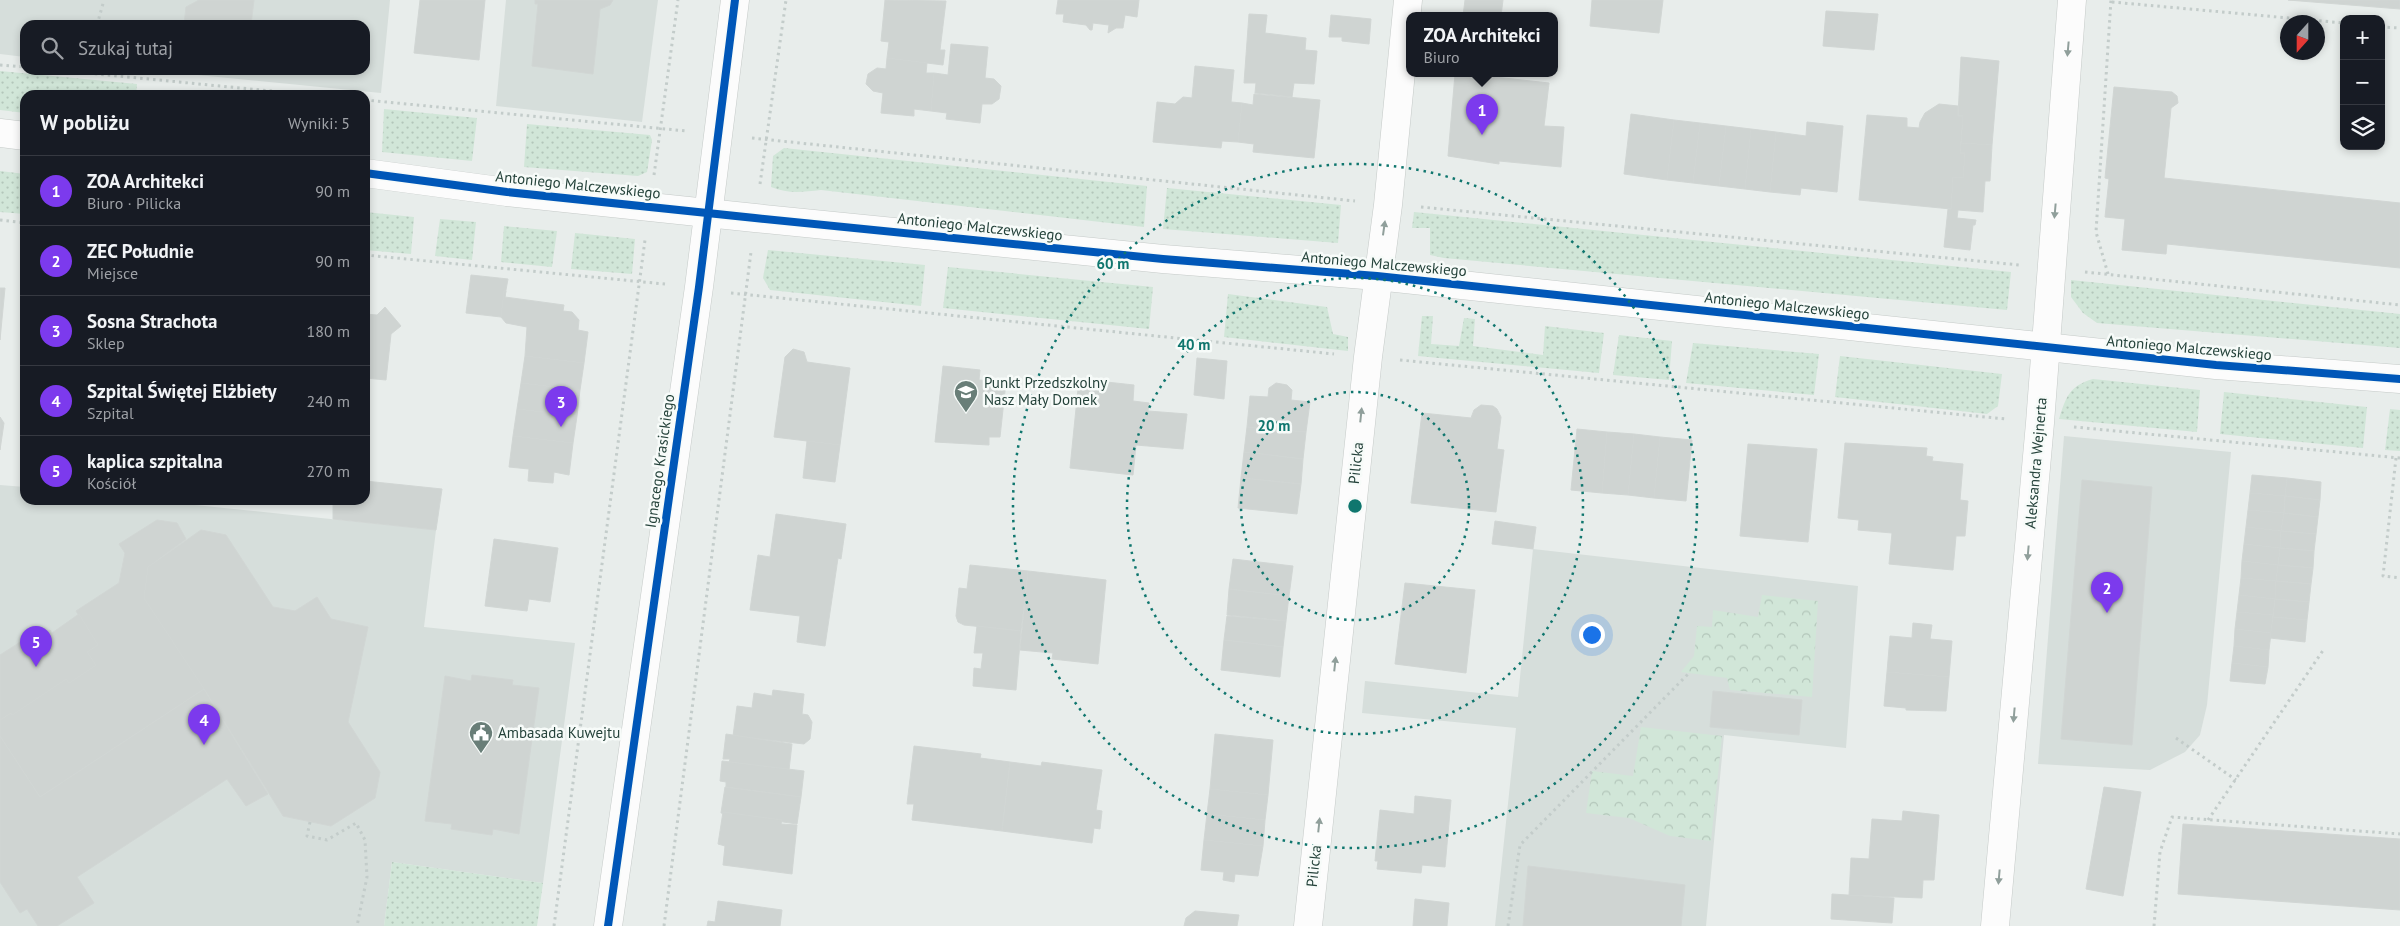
<!DOCTYPE html>
<html lang="pl">
<meta charset="utf-8">
<style>
:root{--surface:#171b24;--page:#20242c;--text:#f1f3f6;--muted:#9ea1a6;--line:#363941;--accent:#7c3aed}
body{margin:0;font-family:"PT Sans",sans-serif;background:var(--page);color:var(--text)}
.controls{position:absolute;right:15px;top:15px;display:grid;overflow:hidden;border-radius:10px;box-shadow:0 2px 8px #0003}
.controls button{width:45px;height:45px;display:grid;place-items:center;padding:0;border:0;border-bottom:1px solid var(--line);background:var(--surface);color:var(--text);font:25px sans-serif}
.compass{position:absolute;left:2280px;top:15px;width:45px;height:45px;border-radius:50%;background:var(--surface);box-shadow:0 2px 8px #0003;rotate:201deg}
.you{position:absolute;left:1591px;top:634px;width:18px;height:18px;margin:-12px;border:4px solid #fff;border-radius:50%;background:#1a73e8;box-shadow:0 0 0 8px #1a73e833}
.badge{display:grid;place-items:center;width:32px;height:32px;border-radius:50%;background:var(--accent);color:#fff;font-size:16px;font-weight:700}
.pin{position:absolute;translate:-50% -41px;filter:drop-shadow(0 1px 2px #0008)}
.pin::after{content:'';position:absolute;top:26px;width:18px;height:15px;background:inherit;clip-path:polygon(0 0,100% 0,50% 100%)}
.popup{position:absolute;left:1406px;top:12px;width:152px;height:65px;box-sizing:border-box;display:grid;place-content:center;border-radius:10px;background:var(--surface);filter:drop-shadow(0 1px 4px #0005);font-size:16px;white-space:nowrap;color:var(--muted)}
.popup b{font-size:19px;color:var(--text)}
.popup::after{content:'';position:absolute;left:50%;top:100%;margin-left:-10px;border:10px solid transparent;border-top-color:var(--surface)}
.list{margin:0;padding:0;list-style:none}
h2{display:flex;justify-content:space-between;align-items:center;height:65px;margin:0;padding:0 20px;font-size:21px}
h2 small{font-size:16px;font-weight:400;color:var(--muted)}
.list li{display:grid;grid-template-columns:32px 1fr auto;gap:15px;align-items:center;box-sizing:border-box;height:70px;padding:0 20px;border-top:1px solid var(--line)}
.list b{display:block;font-size:19px;white-space:nowrap}
.list p{margin:0;font-size:16px;white-space:nowrap;color:var(--muted)}
.list em{font-size:16px;font-style:normal;color:var(--muted)}
.icon{flex:none;width:28px;height:28px;fill:none;stroke:currentColor;stroke-width:2;stroke-linecap:round;stroke-linejoin:round}
.map{position:relative;flex:none;width:2400px;height:926px;overflow:hidden}
.search{position:absolute;background:var(--surface);box-shadow:0 2px 8px #0003;left:20px;top:20px;width:350px;height:55px;display:flex;align-items:center;gap:12px;box-sizing:border-box;padding:0 18px;border-radius:15px;color:var(--muted);font-size:19px}
.panel{position:absolute;background:var(--surface);box-shadow:0 2px 8px #0003;left:20px;top:90px;width:350px;height:415px;border-radius:15px}
.map>svg:first-child{display:block}
.built{fill:#d6dedb}
.grass{fill:url(#grass-dots)}
.park{fill:url(#park-crowns)}
.building{fill:#cfd4d2;stroke:#d1d6d4}
.lines{fill:none;stroke-linecap:round;stroke-linejoin:round}
.minor-casing{stroke:#c5cac8;stroke-width:29}
.tertiary-casing{stroke:#c5cac8;stroke-width:29}
.path{stroke:#c3ccca;stroke-width:3;stroke-dasharray:2.5 4;stroke-linecap:butt}
.minor{stroke:#fcfcfc;stroke-width:28}
.tertiary{stroke:#fcfcfc;stroke-width:28}
.cycleway-casing{stroke:#f7fbf9;stroke-width:11}
.cycleway{stroke:#0057b8;stroke-width:8}
.oneway{fill:#909f9b}
.ring{fill:none;stroke:#0f766e;stroke-width:2.5;stroke-dasharray:2.5 5}
.labels{text-anchor:middle;stroke-width:5;stroke-linejoin:round;paint-order:stroke}
.street-label{font-size:15px;fill:#24423a;stroke:#f7fbf9}
.poi-label{font-size:15px;fill:#24423a;stroke:#f7fbf9;text-anchor:start}
.centre{fill:#0f766e;stroke:#f7fbf9;stroke-width:2.5}
.ring-label{font-size:15px;text-anchor:middle;font-weight:bold;fill:#0f766e;stroke:#f7fbf9;stroke-width:5;stroke-linejoin:round;paint-order:stroke}
</style>
<div class="map">
<svg width="2400" height="926" viewBox="0 0 2400 926">
<defs>
<pattern id="grass-dots" width="8" height="8" patternUnits="userSpaceOnUse" patternTransform="scale(1.25)"><rect width="8" height="8" fill="#d1e6d8"/><path d="M2 2h.1M6 6h.1" fill="none" stroke="#b3c6ba" stroke-width="1.8" stroke-linecap="round"/></pattern>
<pattern id="park-crowns" width="20" height="18" patternUnits="userSpaceOnUse" patternTransform="scale(1.25)"><rect width="20" height="18" fill="#d1e6d8"/><path d="M2 6a3 3 0 1 1 6 0M12 15a3 3 0 1 1 6 0" fill="none" stroke="#b3c6ba"/></pattern>
</defs>
<rect width="100%" height="100%" fill="#e8edeb"/>
<g class="built">
<path d="M0,0H390L381,93L147,70H365V25H25V57L0,54Z"/>
<path d="M506,0H658L642,122L496,106Z"/>
<path d="M2064,436L2231,452L2207,705L2200,735L2185,752L2150,770L2038,764Z"/>
<path d="M0,485L25,487V500H147L436,530L424,627L575,643L543,883L392,862L384,926H0Z"/>
<path d="M1533,549L1858,586L1846,748L1724,735L1706,926H1495L1516,728L1362,713L1365,681L1518,697Z"/>
</g>
<g class="grass">
<path d="M0,71L137,84L136,95H25V113L0,110Z"/>
<path d="M384,109L477,118L472,161L382,152Z"/>
<path d="M527,124L650,135L652,140L647,172L638,176L524,167Z"/>
<path d="M784,148L1147,186L1144,227L821,190C802,192 788,194 771,187L773,156Z"/>
<path d="M0,171L25,174V214L0,212Z"/>
<path d="M1167,188L1341,205L1338,243L1163,229Z"/>
<path d="M365,212L414,217L411,254L365,250Z"/>
<path d="M1414,212L2011,272L2007,310L1444,258L1430,255V228H1412Z"/>
<path d="M440,219L476,222L472,260L435,256Z"/>
<path d="M504,226L557,231L552,267L501,262Z"/>
<path d="M575,233L635,239L632,274L571,269Z"/>
<path d="M768,250L925,265L921,306L770,290L763,278Z"/>
<path d="M948,267L1153,287L1149,329L943,308Z"/>
<path d="M2071,280L2400,314V348L2097,323L2083,313L2071,297Z"/>
<path d="M1228,294L1327,307L1333,334L1348,337V351L1224,337Z"/>
<path d="M1422,316H1433L1431,344L1459,346L1464,318L1475,319L1473,346L1543,355L1545,326L1604,333L1599,373L1418,356Z"/>
<path d="M1619,335L1672,341L1669,380L1613,375Z"/>
<path d="M1693,343L1819,354L1814,395L1686,383Z"/>
<path d="M1840,356L2002,374L1998,406L1987,414L1835,397Z"/>
<path d="M2093,379L2200,390L2197,432L2059,419C2066,397 2069,386 2093,379Z"/>
<path d="M2224,392L2367,407L2363,448L2220,434Z"/>
<path d="M2390,409L2400,410V451L2385,450Z"/>
<path d="M392,862L543,883L537,926H384Z"/>
</g>
<g class="park">
<path d="M1762,595L1818,601L1812,697L1730,690L1727,678L1681,672L1694,656L1697,626L1712,627L1713,610L1758,617Z"/>
<path d="M1641,727L1722,736L1711,841L1670,836L1629,818L1586,813L1592,771L1633,776Z"/>
</g>
<g class="building">
<path d="M199,0H254L251,25H184L186,7Z"/>
<path d="M420,0H485L479,60L414,53Z"/>
<path d="M535,0H613L610,5L600,9L593,74L532,66L538,4H535Z"/>
<path d="M885,0L946,1L940,50H945L943,65L887,58L889,42L881,41Z"/>
<path d="M1058,0H1139L1137,17L1125,15L1123,28H1116L1108,33L1109,25L1093,23L1092,30H1090L1086,25L1063,22L1064,14H1056Z"/>
<path d="M1465,0H1503L1501,16H1463Z"/>
<path d="M1592,0H1663L1659,33L1590,26Z"/>
<path d="M2288,0H2400V9L2325,3Z"/>
<path d="M1826,11L1878,14L1874,50L1823,46Z"/>
<path d="M1249,14L1267,15L1265,33L1306,38L1305,50L1317,51L1314,84L1294,83L1292,97L1255,93L1256,83H1244Z"/>
<path d="M1331,15L1371,19L1369,44L1342,41V37H1329Z"/>
<path d="M951,44L988,47L985,78L994,79L1001,86L999,99L992,104H982L980,123L946,119L947,113L931,111L934,73L948,75Z"/>
<path d="M1961,57L1999,61L1992,145L1961,143L1963,116H1958Z"/>
<path d="M887,58L927,63L926,73H934L931,111L914,109V116L881,113L883,93L873,91L866,84L868,74L877,68L886,69Z"/>
<path d="M1195,66L1234,70L1231,102L1242,103L1238,142L1222,141L1221,148L1153,142L1157,102L1175,104L1183,97L1192,98Z"/>
<path d="M1455,74H1496L1495,77L1549,83L1544,126L1564,127L1561,167L1499,161V164L1448,156Z"/>
<path d="M2114,87L2172,92L2177,96L2178,103L2171,108L2164,178L2400,203V268L2167,244L2166,254L2122,250L2125,219L2105,217L2109,179L2105,178Z"/>
<path d="M1254,94L1320,100L1314,158L1253,152L1254,144L1238,142L1242,103L1253,105Z"/>
<path d="M1939,104L1958,106V116H1963L1960,153H1965L1963,178L1953,177L1951,209L1859,200L1867,115L1907,118V127L1919,128L1920,122L1925,113Z"/>
<path d="M1631,114L1674,120L1667,180L1624,174Z"/>
<path d="M1674,120L1700,123L1693,183L1667,180Z"/>
<path d="M1807,122L1843,126L1837,192L1801,188L1800,195L1770,192L1776,132L1806,136Z"/>
<path d="M1700,123L1726,126L1719,186L1693,183Z"/>
<path d="M1726,126L1751,129L1745,189L1719,186Z"/>
<path d="M1751,129L1776,132L1770,192L1745,189Z"/>
<path d="M1961,143L1992,145L1990,181H1985L1983,212L1958,210L1957,218L1976,220L1975,225H1973L1970,250L1944,247L1948,209H1951L1953,177L1963,178L1965,153H1960Z"/>
<path d="M471,275L508,279L501,317L466,313Z"/>
<path d="M0,288H5L0,340Z"/>
<path d="M504,291H506L505,297L564,305L563,311L572,312L579,320L578,330L588,332L584,363L525,356L527,327L506,323L501,317Z"/>
<path d="M385,307L401,326L391,334L386,380L365,378V314L377,315Z"/>
<path d="M793,349L804,352L807,362L850,368L840,445L774,437L785,357Z"/>
<path d="M525,356L584,363L580,390L521,383Z"/>
<path d="M1197,358L1227,361L1224,399L1194,395Z"/>
<path d="M943,366L980,370L979,380L1006,382L1000,437H989V445L935,442Z"/>
<path d="M1079,379L1134,385L1133,401L1149,403L1148,411L1187,414L1183,449L1136,445L1133,475L1070,468Z"/>
<path d="M521,383L580,390L577,416L517,409Z"/>
<path d="M1276,383L1287,385L1292,390L1291,400L1310,402L1306,432L1247,427L1250,396L1268,397L1269,388Z"/>
<path d="M1481,405L1493,406L1497,409L1501,417L1497,449L1504,450L1496,512L1411,503L1422,413L1471,418L1474,410Z"/>
<path d="M517,409L577,416L573,443L513,436Z"/>
<path d="M0,417L4,423L0,450Z"/>
<path d="M1247,427L1306,432L1303,459L1244,452Z"/>
<path d="M1577,429L1607,432L1602,493L1571,490Z"/>
<path d="M1607,432L1634,434L1628,495L1602,493Z"/>
<path d="M1634,434L1660,437L1654,498L1628,495Z"/>
<path d="M513,436L573,443L569,475L554,472L553,483L528,481L529,469L509,467Z"/>
<path d="M1660,437L1692,440L1686,501L1654,498Z"/>
<path d="M807,441L840,445L835,482L803,478Z"/>
<path d="M1845,443L1927,448L1926,456L1933,457L1932,461L1963,464L1960,500L1968,501L1965,536H1956L1953,570L1889,564L1892,533L1858,530L1859,520L1838,518Z"/>
<path d="M1748,444L1817,449L1808,542L1740,536Z"/>
<path d="M1244,452L1303,459L1301,484L1241,478Z"/>
<path d="M2252,475L2287,478L2285,496L2250,493Z"/>
<path d="M1241,478L1301,484L1297,514L1238,508Z"/>
<path d="M2287,478L2321,482L2320,500L2285,496Z"/>
<path d="M2082,480L2152,487L2132,745L2061,739Z"/>
<path d="M365,481L442,489L436,530L333,519V500H365Z"/>
<path d="M2250,493L2285,496L2284,513L2248,510Z"/>
<path d="M2285,496L2320,500L2318,517L2284,513Z"/>
<path d="M2248,510L2284,513L2281,531L2246,527Z"/>
<path d="M2284,513L2318,517L2316,534L2281,531Z"/>
<path d="M776,514L846,524L841,559L838,558L825,646L797,642L800,616L750,610L758,555L770,557Z"/>
<path d="M157,520L177,523L186,539L148,567L144,598L204,689L40,797L0,736V720L11,713L12,715L66,679L69,683L96,665L87,652L98,645L76,611L119,583L125,553L119,544Z"/>
<path d="M1495,521L1536,527L1533,549L1492,544Z"/>
<path d="M2246,527L2281,531L2280,548L2244,544Z"/>
<path d="M201,530L226,535L273,607L295,611L317,597L331,619L368,627L348,722L380,772L375,798L331,826L283,816L204,689L144,598L148,567Z"/>
<path d="M2281,531L2316,534L2314,551L2280,548Z"/>
<path d="M494,539L558,548L550,602L529,599L527,611L485,606Z"/>
<path d="M2244,544L2280,548L2278,565L2242,561Z"/>
<path d="M2280,548L2314,551L2313,568L2278,565Z"/>
<path d="M1233,559L1293,566L1289,596L1229,589Z"/>
<path d="M2242,561L2278,565L2276,581L2241,578Z"/>
<path d="M970,565L1028,571L1021,631L964,625L958,622L956,616L959,588L967,589Z"/>
<path d="M2278,565L2313,568L2311,584L2276,581Z"/>
<path d="M1028,571L1106,580L1098,664L1052,659L1053,653L1020,650Z"/>
<path d="M2241,578L2276,581L2275,599L2239,595Z"/>
<path d="M2276,581L2311,584L2309,602L2275,599Z"/>
<path d="M1405,583L1475,590L1466,673L1395,664Z"/>
<path d="M1229,589L1289,596L1286,621L1227,615Z"/>
<path d="M2239,595L2275,599L2273,615L2237,612Z"/>
<path d="M2275,599L2309,602L2307,620L2273,617Z"/>
<path d="M2237,612L2273,615L2271,633L2235,629Z"/>
<path d="M79,614L98,645L87,652L96,665L69,683L66,679L12,715L11,713L0,720V655L39,630L43,634L50,630L52,633Z"/>
<path d="M1227,616L1286,621L1283,647L1224,640Z"/>
<path d="M2273,617L2307,620L2305,642L2270,638Z"/>
<path d="M1913,623L1932,625L1930,639L1952,641L1949,677L1887,672L1890,636L1912,638Z"/>
<path d="M977,626L1021,631L1016,690L973,686L974,668L981,669L983,653H974Z"/>
<path d="M2235,629L2271,633L2269,650L2234,646Z"/>
<path d="M1224,640L1283,647L1280,677L1221,670Z"/>
<path d="M2234,646L2269,650L2268,667L2232,663Z"/>
<path d="M2232,663L2268,667L2265,684L2230,681Z"/>
<path d="M1887,672L1949,677L1946,711L1906,710V708L1884,706Z"/>
<path d="M472,675L513,680L512,685L539,688L519,834L493,829L492,835L451,829L452,824L425,821L445,676L471,681Z"/>
<path d="M204,689L268,794L246,806L227,779L77,877L94,903L57,926H38L27,909L20,913L0,882V736L40,797Z"/>
<path d="M773,690L804,694L802,714L808,715L812,722L810,739L804,744L733,736L737,706L752,708L754,693L772,696Z"/>
<path d="M1713,691L1802,700L1799,735L1710,727Z"/>
<path d="M726,734L792,744L789,770L729,762L730,759H723Z"/>
<path d="M1215,734L1273,740L1268,795L1210,789Z"/>
<path d="M914,746L981,754L980,758L1010,762L1002,831L912,820L914,804H907Z"/>
<path d="M722,761L804,771L801,797L726,787V782L720,781Z"/>
<path d="M1010,762L1041,766L1042,762L1102,770L1096,810L1102,811L1100,829L1094,828L1092,843L1002,831Z"/>
<path d="M725,787L801,797L797,824L721,813Z"/>
<path d="M2104,787L2141,792L2123,896L2086,889Z"/>
<path d="M1210,789L1268,795L1265,820L1207,814Z"/>
<path d="M1415,796L1451,800L1445,867L1422,865L1421,873L1377,869L1378,861H1375L1380,810L1414,814Z"/>
<path d="M1903,811L1939,815L1934,880H1923L1922,898L1849,895L1851,858L1869,859L1872,819L1902,821Z"/>
<path d="M723,812L782,820L781,824L797,825L792,874L723,865L725,846L718,844Z"/>
<path d="M1207,814L1265,820L1263,846L1204,840Z"/>
<path d="M2183,824L2400,839V910L2178,894Z"/>
<path d="M1204,840L1263,846L1258,876L1235,874L1234,882L1223,880L1224,872L1201,870Z"/>
<path d="M1528,866L1685,885L1681,926H1523Z"/>
<path d="M1832,894L1894,898L1892,923L1831,919Z"/>
<path d="M1415,899L1449,903L1447,926H1413Z"/>
<path d="M718,901L782,910L780,926H707L708,921L715,922Z"/>
<path d="M1195,911L1239,915L1237,926H1184L1186,918Z"/>
</g>
<g class="lines">
<g class="minor-casing">
<g id="minor">
<path d="M0,133L25,136"/>
<path d="M365,173L507,192L755,218L1163,259L1377,276L2216,365L2400,379"/>
<path d="M1308,926L1368,357L1388,205L1408,0"/>
<path d="M1995,926L2040,423L2072,0"/>
</g>
</g>
<g class="tertiary-casing">
<path id="tertiary" d="M608,926L699,287L735,0"/>
</g>
<g class="path">
<path d="M2112,2L2344,23"/>
<path d="M97,25L104,0"/>
<path d="M2381,27L2400,28"/>
<path d="M0,65L25,67"/>
<path d="M56,70L312,95"/>
<path d="M365,100L686,131"/>
<path d="M752,138L1355,201"/>
<path d="M654,175L678,0"/>
<path d="M760,184L786,0"/>
<path d="M1421,207L2019,265"/>
<path d="M0,220L25,223"/>
<path d="M365,255L665,284"/>
<path d="M2085,272L2400,305"/>
<path d="M2108,274L2096,232L2111,0"/>
<path d="M731,293L1334,354"/>
<path d="M1400,360L2006,419"/>
<path d="M2074,427L2400,458"/>
<path d="M2396,458L2383,576L2400,578"/>
<path d="M2176,738L2236,780"/>
<path d="M2208,820L2324,649"/>
<path d="M310,822L307,836L327,840L356,823L365,840L367,877L357,926"/>
<path d="M554,926L645,240"/>
<path d="M664,926L751,252"/>
<path d="M1508,926L1520,845L1689,673"/>
<path d="M2154,926L2160,852L2172,817L2400,834"/>
</g>
<use href="#minor" class="minor"/>
<use href="#tertiary" class="tertiary"/>
<g class="cycleway-casing">
<g id="cycleway">
<path d="M365,173L507,192L755,218L1163,259L1377,276L2216,365L2400,379"/>
<path d="M608,926L699,287L735,0"/>
</g>
</g>
<use href="#cycleway" class="cycleway"/>
</g>
<defs><path id="oneway-solid" d="M-6-.8H1V-3.2L6.5 0L1 3.2V.8H-6Z" transform="scale(1.25)"/></defs>
<g class="oneway">
<use href="#oneway-solid" transform="translate(2068 49) rotate(95)"/>
<use href="#oneway-solid" transform="translate(2055 211) rotate(95)"/>
<use href="#oneway-solid" transform="translate(1384 228) rotate(-82)"/>
<use href="#oneway-solid" transform="translate(1361 415) rotate(-84)"/>
<use href="#oneway-solid" transform="translate(2028 553) rotate(95)"/>
<use href="#oneway-solid" transform="translate(1335 664) rotate(-84)"/>
<use href="#oneway-solid" transform="translate(2014 715) rotate(95)"/>
<use href="#oneway-solid" transform="translate(1319 825) rotate(-84)"/>
<use href="#oneway-solid" transform="translate(1999 877) rotate(95)"/>
</g>
<g class="ring">
<circle cx="1355" cy="506" r="114"/>
<circle cx="1355" cy="506" r="228"/>
<circle cx="1355" cy="506" r="342"/>
</g>
<defs>
<g id="school-pin" transform="scale(1.25)"><path d="M0 17L-7.5 6A9.5 9.5 0 1 1 7.5 6Z" fill="#697e78" stroke="#f7fbf9"/><path d="M0-5L7-2L0 1L-7-2ZM-4 1L0 2.5L4 1V4Q0 6-4 4Z" fill="#fff"/></g>
<g id="civic-pin" transform="scale(1.25)"><path d="M0 17L-7.5 6A9.5 9.5 0 1 1 7.5 6Z" fill="#697e78" stroke="#f7fbf9"/><path d="M-.6-6.5H3V-4.5H.6V-3L4-1V1h2V6H-6V1h2V-1L-.6-3ZM-1.2 2.5V6h2.4V2.5Z" fill="#fff"/></g>
</defs>
<g fill-rule="evenodd">
<use href="#school-pin" x="966" y="392"/>
<use href="#civic-pin" x="481" y="733"/>
</g>
<g class="labels">
<g class="street-label">
<text transform="translate(578 185) rotate(6)" y="5">Antoniego Malczewskiego</text>
<text transform="translate(980 227) rotate(6)" y="5">Antoniego Malczewskiego</text>
<text transform="translate(1384 264) rotate(5)" y="5">Antoniego Malczewskiego</text>
<text transform="translate(1787 306) rotate(6)" y="5">Antoniego Malczewskiego</text>
<text transform="translate(2189 348) rotate(5)" y="5">Antoniego Malczewskiego</text>
<text transform="translate(660 461) rotate(-82)" y="5">Ignacego Krasickiego</text>
<text transform="translate(1356 463) rotate(-84)" y="5">Pilicka</text>
<text transform="translate(2036 463) rotate(-85)" y="5">Aleksandra Wejnerta</text>
<text transform="translate(1314 866) rotate(-84)" y="5">Pilicka</text>
</g>
<g class="poi-label">
<text x="984" y="388">Punkt Przedszkolny<tspan x="984" dy="17">Nasz Mały Domek</tspan></text>
<text x="498" y="738">Ambasada Kuwejtu</text>
</g>
</g>
<circle cx="1355" cy="506" r="8" class="centre"/>
<g class="ring-label">
<text x="1113" y="269">60 m</text>
<text x="1194" y="350">40 m</text>
<text x="1274" y="431">20 m</text>
</g>
</svg>
<div class="controls">
<button>+</button>
<button>−</button>
<button><svg class="icon" aria-label="layers" viewBox="0 0 24 24"><path d="M12 4l9 5-9 5-9-5zM3 14l9 5 9-5"/></svg></button>
</div>
<svg class="compass" viewBox="-18 -18 36 36"><path d="M0-13l5 13h-10z" fill="#e53935"/><path d="M0 13l5-13h-10z" fill="#9ea1a6"/></svg>
<div class="you"></div>
<div class="pin badge" style="left:1482px;top:135px">1</div>
<div class="popup"><b>ZOA Architekci</b>Biuro</div>
<div class="pin badge" style="left:2107px;top:613px">2</div>
<div class="pin badge" style="left:561px;top:427px">3</div>
<div class="pin badge" style="left:204px;top:745px">4</div>
<div class="pin badge" style="left:36px;top:667px">5</div>
<div class="search"><svg class="icon" aria-label="search" viewBox="0 0 24 24"><circle cx="10" cy="10" r="6"/><path d="M15 15l6 6"/></svg>Szukaj tutaj</div>
<section class="panel">
<h2>W pobliżu<small>Wyniki: 5</small></h2>
<ul class="list">
<li><span class="badge">1</span><div><b>ZOA Architekci</b><p>Biuro · Pilicka</p></div><em>90 m</em></li>
<li><span class="badge">2</span><div><b>ZEC Południe</b><p>Miejsce</p></div><em>90 m</em></li>
<li><span class="badge">3</span><div><b>Sosna Strachota</b><p>Sklep</p></div><em>180 m</em></li>
<li><span class="badge">4</span><div><b>Szpital Świętej Elżbiety</b><p>Szpital</p></div><em>240 m</em></li>
<li><span class="badge">5</span><div><b>kaplica szpitalna</b><p>Kościół</p></div><em>270 m</em></li>
</ul>
</section>
</div>
